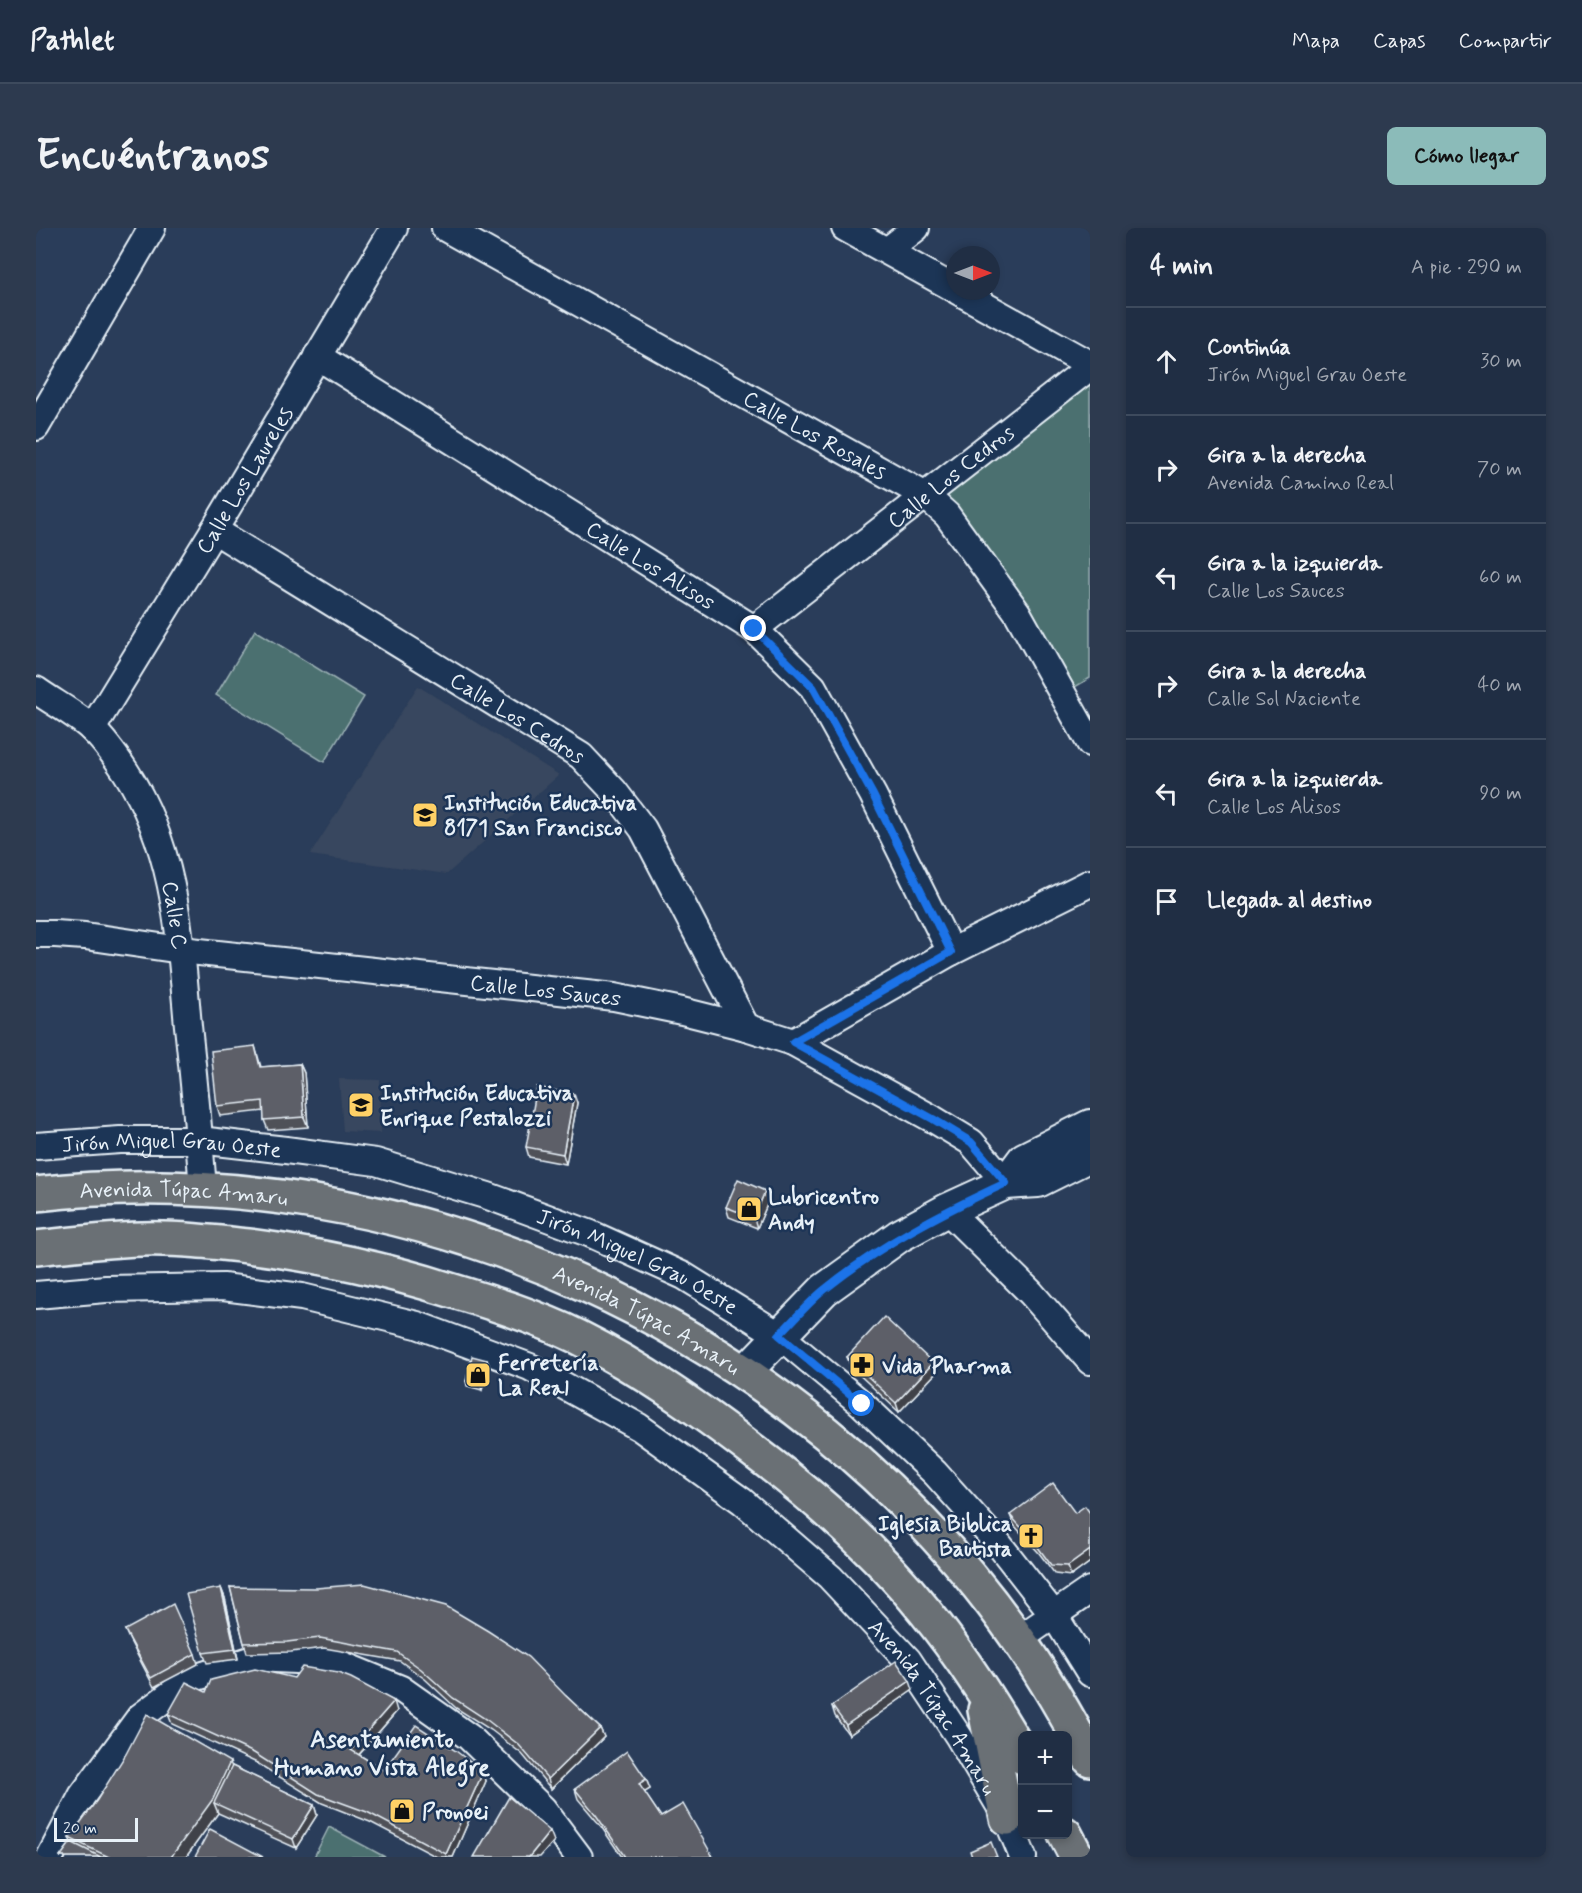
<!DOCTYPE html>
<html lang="es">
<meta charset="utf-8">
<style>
:root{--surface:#202e44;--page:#2d3a4f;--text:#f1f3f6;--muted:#a2a8b2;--line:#3d4a5d;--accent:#8bbbb9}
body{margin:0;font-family:Mynerve,sans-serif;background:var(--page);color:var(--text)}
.controls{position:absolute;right:18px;bottom:18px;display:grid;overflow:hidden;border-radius:9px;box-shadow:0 3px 9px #0003}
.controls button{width:54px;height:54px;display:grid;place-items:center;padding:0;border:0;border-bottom:2px solid var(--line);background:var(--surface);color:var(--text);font:30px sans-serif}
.compass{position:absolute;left:910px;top:18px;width:54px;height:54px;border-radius:50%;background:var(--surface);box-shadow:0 3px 9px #0003;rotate:90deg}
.scale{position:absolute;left:18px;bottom:15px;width:84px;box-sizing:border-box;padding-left:6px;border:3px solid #e8f1f8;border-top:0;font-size:16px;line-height:21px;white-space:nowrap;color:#e8f1f8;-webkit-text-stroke:4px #1d3557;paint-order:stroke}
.stop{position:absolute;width:18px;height:18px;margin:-14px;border:4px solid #1a73e8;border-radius:50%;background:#fff}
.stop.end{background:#1a73e8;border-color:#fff;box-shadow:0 2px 6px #0008}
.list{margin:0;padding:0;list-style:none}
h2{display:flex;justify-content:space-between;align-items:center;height:78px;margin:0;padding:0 24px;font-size:26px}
h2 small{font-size:20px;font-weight:400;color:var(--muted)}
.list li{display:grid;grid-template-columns:39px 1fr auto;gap:18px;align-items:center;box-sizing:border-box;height:108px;padding:0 24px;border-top:2px solid var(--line)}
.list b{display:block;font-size:22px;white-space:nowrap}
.list p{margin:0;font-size:20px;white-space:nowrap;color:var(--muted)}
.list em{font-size:20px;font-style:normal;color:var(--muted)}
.icon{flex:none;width:33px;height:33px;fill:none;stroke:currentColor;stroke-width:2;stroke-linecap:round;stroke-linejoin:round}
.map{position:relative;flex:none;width:1054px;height:1629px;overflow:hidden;border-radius:9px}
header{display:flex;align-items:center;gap:36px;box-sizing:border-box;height:84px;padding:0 30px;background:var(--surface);border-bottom:2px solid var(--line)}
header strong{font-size:28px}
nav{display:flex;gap:33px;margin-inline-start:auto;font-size:21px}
.intro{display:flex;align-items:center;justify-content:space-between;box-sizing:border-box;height:144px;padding:0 36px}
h1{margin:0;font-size:42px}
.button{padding:15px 27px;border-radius:9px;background:var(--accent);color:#111;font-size:21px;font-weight:700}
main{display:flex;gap:36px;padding:0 36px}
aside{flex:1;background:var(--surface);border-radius:9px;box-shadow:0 3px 9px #0003}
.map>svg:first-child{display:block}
.built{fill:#39475e}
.green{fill:#4c6f70;stroke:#9ab0b4;stroke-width:1.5}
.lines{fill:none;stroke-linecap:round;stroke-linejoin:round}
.minor-casing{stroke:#e8f1f8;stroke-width:30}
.tertiary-casing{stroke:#e8f1f8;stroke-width:36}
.trunk-casing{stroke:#e8f1f8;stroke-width:38}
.minor{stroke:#1d3557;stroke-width:26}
.tertiary{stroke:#1d3557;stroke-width:32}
.trunk{stroke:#6a7074;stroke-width:33}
.wall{fill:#505159;stroke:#e8f1f8;stroke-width:1.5}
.shaded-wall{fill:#414248;stroke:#e8f1f8;stroke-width:1.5}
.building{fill:#5d5e67;stroke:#e8f1f8;stroke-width:1.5}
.route{stroke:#1a73e8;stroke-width:8}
.labels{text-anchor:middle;stroke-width:5;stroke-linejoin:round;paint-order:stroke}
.street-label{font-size:22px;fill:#e8f1f8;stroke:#1d3557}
.poi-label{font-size:22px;font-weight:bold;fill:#e8f1f8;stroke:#1d3557;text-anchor:start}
.neighbourhood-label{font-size:24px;font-weight:bold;fill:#e8f1f8;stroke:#1d3557}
</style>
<header>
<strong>Pathlet</strong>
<nav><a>Mapa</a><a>Capas</a><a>Compartir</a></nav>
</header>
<div class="intro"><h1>Encuéntranos</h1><a class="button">Cómo llegar</a></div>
<main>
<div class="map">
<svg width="1054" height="1629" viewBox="0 0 1054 1629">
<rect width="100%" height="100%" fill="#2a3d5a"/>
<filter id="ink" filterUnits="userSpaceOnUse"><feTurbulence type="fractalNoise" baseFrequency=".0167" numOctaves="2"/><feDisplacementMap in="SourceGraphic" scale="12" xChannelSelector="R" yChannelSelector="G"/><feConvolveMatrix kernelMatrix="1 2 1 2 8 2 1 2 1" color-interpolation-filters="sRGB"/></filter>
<g filter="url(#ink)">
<g class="built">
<path d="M382,458L523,547L411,646L274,627Z"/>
<path d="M303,851L344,852L345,905L307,903Z"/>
</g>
<g class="green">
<path d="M1054,155V450L1039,459L996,384L925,286L908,266Z"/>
<path d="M219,402L328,469L288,534L180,467Z"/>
<path d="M293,1599L349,1629H278Z"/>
</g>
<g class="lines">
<g class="minor-casing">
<g id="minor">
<path id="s1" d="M409,0L890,268L911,287L981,384L1054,515"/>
<path d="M809,0L919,61"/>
<path d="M851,23L880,0"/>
<path d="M922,63L1054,136"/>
<path id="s2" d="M281,128L718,401L777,459L837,567L915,724"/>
<path d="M0,199L116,0"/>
<path id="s3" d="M178,302L545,528L578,563L607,601L710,799"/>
<path id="s4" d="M718,401L1054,139"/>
<path id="s5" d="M0,462C18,475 40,486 56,501C69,513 80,529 90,544C140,621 144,709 152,798C158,852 163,907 167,961"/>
<path id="s6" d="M56,501L178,302L358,0"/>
<path id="s7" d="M0,706H19L49,708L145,722L578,769L646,783L710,799L757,814L897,891L935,914L970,955"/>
<path d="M757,814L915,724L1054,655"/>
<path id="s8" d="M0,918L84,912H163L250,922L340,934L452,968L555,1006L648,1048L743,1107L826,1176L899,1245L961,1314L1018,1387L1054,1445"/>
<path d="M911,982L995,1065L1054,1133"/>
<path id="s9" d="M0,1067L70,1061L187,1059L266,1069L381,1097L494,1139L603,1199L706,1273L794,1349L872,1432L923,1509L971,1590L987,1629"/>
<path d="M983,1411L1054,1362"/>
<path d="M14,1629L46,1568L104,1489L155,1451L220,1430L299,1434L365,1461L433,1509L507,1581L543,1629"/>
</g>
</g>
<g class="tertiary-casing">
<g id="tertiary">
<path d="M970,955L988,931L1054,898"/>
<path d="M708,1145L788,1062L863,1008L911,982L970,955L1002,953L1054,927"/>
</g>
</g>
<g class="trunk-casing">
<g id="trunk">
<path id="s10" d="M0,966C374,924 766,1102 982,1411C1009,1449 1032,1490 1054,1531"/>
<path d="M0,1020C35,1016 71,1012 106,1011C141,1010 177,1014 212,1018C281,1027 348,1041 414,1062C457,1075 501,1089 542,1109C606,1141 663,1181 720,1225C781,1271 840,1322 888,1382C926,1428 957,1478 987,1529"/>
<path d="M949,1482L971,1590"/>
<path d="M1029,1606L1041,1629"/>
</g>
</g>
<use href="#minor" class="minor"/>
<use href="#tertiary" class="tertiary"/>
<use href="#trunk" class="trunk"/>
</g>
<g class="wall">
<path d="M219,818L225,839L264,836L268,845L272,899L232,902L228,892V883L184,888L181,878Z"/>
<path d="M541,875L530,936L493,929L490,919Z"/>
<path d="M733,972L721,1000L693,989L690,979Z"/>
<path d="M811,1129L900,1145L863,1184L815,1139Z"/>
<path d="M451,1132L453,1137L446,1162L431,1158L430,1153Z"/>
<path d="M1039,1285H1054V1334L1035,1348L1019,1346L1003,1325L978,1297L974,1287Z"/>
<path d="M194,1359L530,1468L564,1500L568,1509L515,1561L486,1526L455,1502L420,1480L389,1451L364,1433L288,1420L255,1424L211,1425L208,1415Z"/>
<path d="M185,1360L189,1370L202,1431L171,1435L167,1425Z"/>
<path d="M89,1402L159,1426L162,1436L118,1459L93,1411Z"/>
<path d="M877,1462L813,1507L799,1488L796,1478Z"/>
<path d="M170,1464L361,1483L323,1527L348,1542L447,1544L450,1553L417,1629H401L334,1594L286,1575L221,1535L136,1496L132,1486Z"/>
<path d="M196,1538L278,1577L281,1587L260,1620L182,1585L150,1629H24L35,1614L33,1610L61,1572Z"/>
<path d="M610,1551L614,1561L608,1564L625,1589L677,1629H586L564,1597L542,1571L539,1561Z"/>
</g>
<g class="shaded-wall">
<path d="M264,836L268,845L272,899L268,889Z"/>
<path d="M538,866L541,875L530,936L527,926Z"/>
<path d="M729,963L733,972L721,1000L718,990Z"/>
<path d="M451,1132L453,1137L446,1162L444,1157Z"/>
<path d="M897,1135L900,1145L863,1184L860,1175Z"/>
<path d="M1054,1322V1334L1035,1348L1032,1338Z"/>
<path d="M185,1360L189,1370L202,1431L199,1421Z"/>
<path d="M874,1453L877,1462L813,1507L810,1497Z"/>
<path d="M358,1473L361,1483L319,1531L315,1522Z"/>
<path d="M564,1500L568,1509L515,1561L512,1551Z"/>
<path d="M194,1534L199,1548L178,1575L182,1585L150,1629H135Z"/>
<path d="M447,1544L450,1553L417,1629H411L410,1626Z"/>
<path d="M610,1551L614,1561L606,1566L603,1556Z"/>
<path d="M278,1577L281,1587L260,1620L257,1611Z"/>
<path d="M514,1603L518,1613L504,1629H493Z"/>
</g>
<g class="building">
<path d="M219,818L224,839L264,836L268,889L228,892L227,873L181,878L175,823Z"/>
<path d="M501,859L538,866L527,926L490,919Z"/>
<path d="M702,951L729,963L718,990L690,979Z"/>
<path d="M848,1089L897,1135L860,1175L811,1129Z"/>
<path d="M436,1128L451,1132L444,1157L430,1153Z"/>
<path d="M1017,1255L1039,1285L1049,1278L1054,1285V1322L1032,1338L1015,1337L999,1315L974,1287Z"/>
<path d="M328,1356L410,1378L452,1403L492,1429L530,1468L564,1500L512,1551L483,1517L451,1492L417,1470L385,1441L361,1424L284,1410L251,1414L208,1415L194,1359L280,1360Z"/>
<path d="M185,1360L199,1421L167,1425L150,1366Z"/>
<path d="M137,1376L159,1426L115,1450L89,1402Z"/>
<path d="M860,1433L874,1453L810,1497L796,1478Z"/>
<path d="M266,1439L302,1445L315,1450L358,1473L315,1522L348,1542L380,1497L420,1523L447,1544L410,1626L331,1584L282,1566L218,1525L132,1486L150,1454L170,1464L175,1452L219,1441L258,1450Z"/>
<path d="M111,1486L194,1534L177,1571L135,1629H73L33,1610L61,1572L90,1526Z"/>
<path d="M591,1523L610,1551L603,1556L625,1589L647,1576L677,1629H589L560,1587L539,1561Z"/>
<path d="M196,1538L278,1577L257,1611L178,1575Z"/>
<path d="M473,1569L514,1603L493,1629H438Z"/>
<path d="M174,1601L227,1629H159Z"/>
<path d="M35,1614L65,1629H24Z"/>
<path d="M955,1614L961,1629H936L934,1623Z"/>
</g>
</g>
<g class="lines" filter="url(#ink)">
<path class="route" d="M718,401L777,459L837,567L915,724L757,814L897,891L935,914L970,955C905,985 845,1016 788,1062C772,1075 758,1092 743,1107L826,1176"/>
</g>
<defs>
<g id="school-square" transform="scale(1.35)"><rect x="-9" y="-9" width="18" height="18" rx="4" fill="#ffd166" stroke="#1d3557"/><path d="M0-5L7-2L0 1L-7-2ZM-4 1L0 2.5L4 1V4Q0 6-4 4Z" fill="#111"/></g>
<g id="shop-square" transform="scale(1.35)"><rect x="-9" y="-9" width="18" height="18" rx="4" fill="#ffd166" stroke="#1d3557"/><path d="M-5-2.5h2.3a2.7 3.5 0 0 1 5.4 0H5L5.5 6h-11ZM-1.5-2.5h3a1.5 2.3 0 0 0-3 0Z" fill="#111"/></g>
<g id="pharmacy-square" transform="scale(1.35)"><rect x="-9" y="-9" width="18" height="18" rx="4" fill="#ffd166" stroke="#1d3557"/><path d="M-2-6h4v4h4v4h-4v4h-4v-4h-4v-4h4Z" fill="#111"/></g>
<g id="church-square" transform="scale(1.35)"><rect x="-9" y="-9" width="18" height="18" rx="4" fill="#ffd166" stroke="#1d3557"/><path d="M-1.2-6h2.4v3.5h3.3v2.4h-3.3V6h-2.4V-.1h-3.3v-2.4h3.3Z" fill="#111"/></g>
</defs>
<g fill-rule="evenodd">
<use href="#school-square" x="389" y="587"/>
<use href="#school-square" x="325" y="877"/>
<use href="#shop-square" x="713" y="981"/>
<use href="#pharmacy-square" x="826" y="1137"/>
<use href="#shop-square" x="442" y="1147"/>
<use href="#church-square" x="995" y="1308"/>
<use href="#shop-square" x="366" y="1583"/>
</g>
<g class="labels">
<g class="street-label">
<text dy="8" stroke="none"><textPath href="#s1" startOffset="424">Calle Los Rosales</textPath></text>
<text dy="8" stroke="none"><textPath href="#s4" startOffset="249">Calle Los Cedros</textPath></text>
<text dy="8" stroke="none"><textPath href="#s6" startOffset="292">Calle Los Laureles</textPath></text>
<text dy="8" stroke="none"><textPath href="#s2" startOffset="394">Calle Los Alisos</textPath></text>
<text dy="8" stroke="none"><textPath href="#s3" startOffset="357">Calle Los Cedros</textPath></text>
<text dy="8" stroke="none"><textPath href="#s5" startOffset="276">Calle C</textPath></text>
<text dy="8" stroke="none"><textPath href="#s7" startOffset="513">Calle Los Sauces</textPath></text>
<text dy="8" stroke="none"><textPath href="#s8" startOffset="136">Jirón Miguel Grau Oeste</textPath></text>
<text dy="8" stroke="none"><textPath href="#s10" startOffset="148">Avenida Túpac Amaru</textPath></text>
<text dy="8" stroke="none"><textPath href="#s8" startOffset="622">Jirón Miguel Grau Oeste</textPath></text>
<text dy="8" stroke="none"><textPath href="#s10" startOffset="634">Avenida Túpac Amaru</textPath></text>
<text dy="8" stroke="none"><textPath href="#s9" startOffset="1040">Avenida Túpac Amaru</textPath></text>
</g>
<g class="poi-label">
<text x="408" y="582">Institución Educativa<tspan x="408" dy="25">8171 San Francisco</tspan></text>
<text x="344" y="872">Institución Educativa<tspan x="344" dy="25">Enrique Pestalozzi</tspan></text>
<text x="732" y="976">Lubricentro<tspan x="732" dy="25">Andy</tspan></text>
<text x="462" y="1142">Ferretería<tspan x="462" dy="25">La Real</tspan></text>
<text x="846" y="1145">Vida Pharma</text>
<text x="976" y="1303" text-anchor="end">Iglesia Biblica<tspan x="976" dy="25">Bautista</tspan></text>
<text x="386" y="1591">Pronoei</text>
</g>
<g class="neighbourhood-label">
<text x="346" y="1519">Asentamiento<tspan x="346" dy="28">Humano Vista Alegre</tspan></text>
</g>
</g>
</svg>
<div class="controls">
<button>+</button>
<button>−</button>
</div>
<svg class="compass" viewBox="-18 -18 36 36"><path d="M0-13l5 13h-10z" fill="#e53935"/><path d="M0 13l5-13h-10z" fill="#a2a8b2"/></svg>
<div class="scale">20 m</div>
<div class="stop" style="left:826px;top:1176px"></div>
<div class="stop end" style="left:718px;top:401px"></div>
</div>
<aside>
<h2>4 min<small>A pie · 290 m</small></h2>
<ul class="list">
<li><svg class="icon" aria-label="ahead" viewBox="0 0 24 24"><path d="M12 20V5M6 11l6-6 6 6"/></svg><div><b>Continúa</b><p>Jirón Miguel Grau Oeste</p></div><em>30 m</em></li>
<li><svg class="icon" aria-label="right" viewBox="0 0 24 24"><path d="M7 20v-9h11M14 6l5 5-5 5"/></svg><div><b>Gira a la derecha</b><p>Avenida Camino Real</p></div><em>70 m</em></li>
<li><svg class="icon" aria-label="left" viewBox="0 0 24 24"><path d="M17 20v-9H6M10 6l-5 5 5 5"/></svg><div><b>Gira a la izquierda</b><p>Calle Los Sauces</p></div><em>60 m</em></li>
<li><svg class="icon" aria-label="right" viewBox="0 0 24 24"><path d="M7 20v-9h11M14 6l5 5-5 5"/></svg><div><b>Gira a la derecha</b><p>Calle Sol Naciente</p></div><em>40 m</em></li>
<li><svg class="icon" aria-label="left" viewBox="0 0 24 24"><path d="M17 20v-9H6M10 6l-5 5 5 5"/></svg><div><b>Gira a la izquierda</b><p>Calle Los Alisos</p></div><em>90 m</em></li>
<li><svg class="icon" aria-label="arrive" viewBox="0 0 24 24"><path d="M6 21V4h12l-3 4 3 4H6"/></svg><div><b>Llegada al destino</b></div></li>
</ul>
</aside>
</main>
